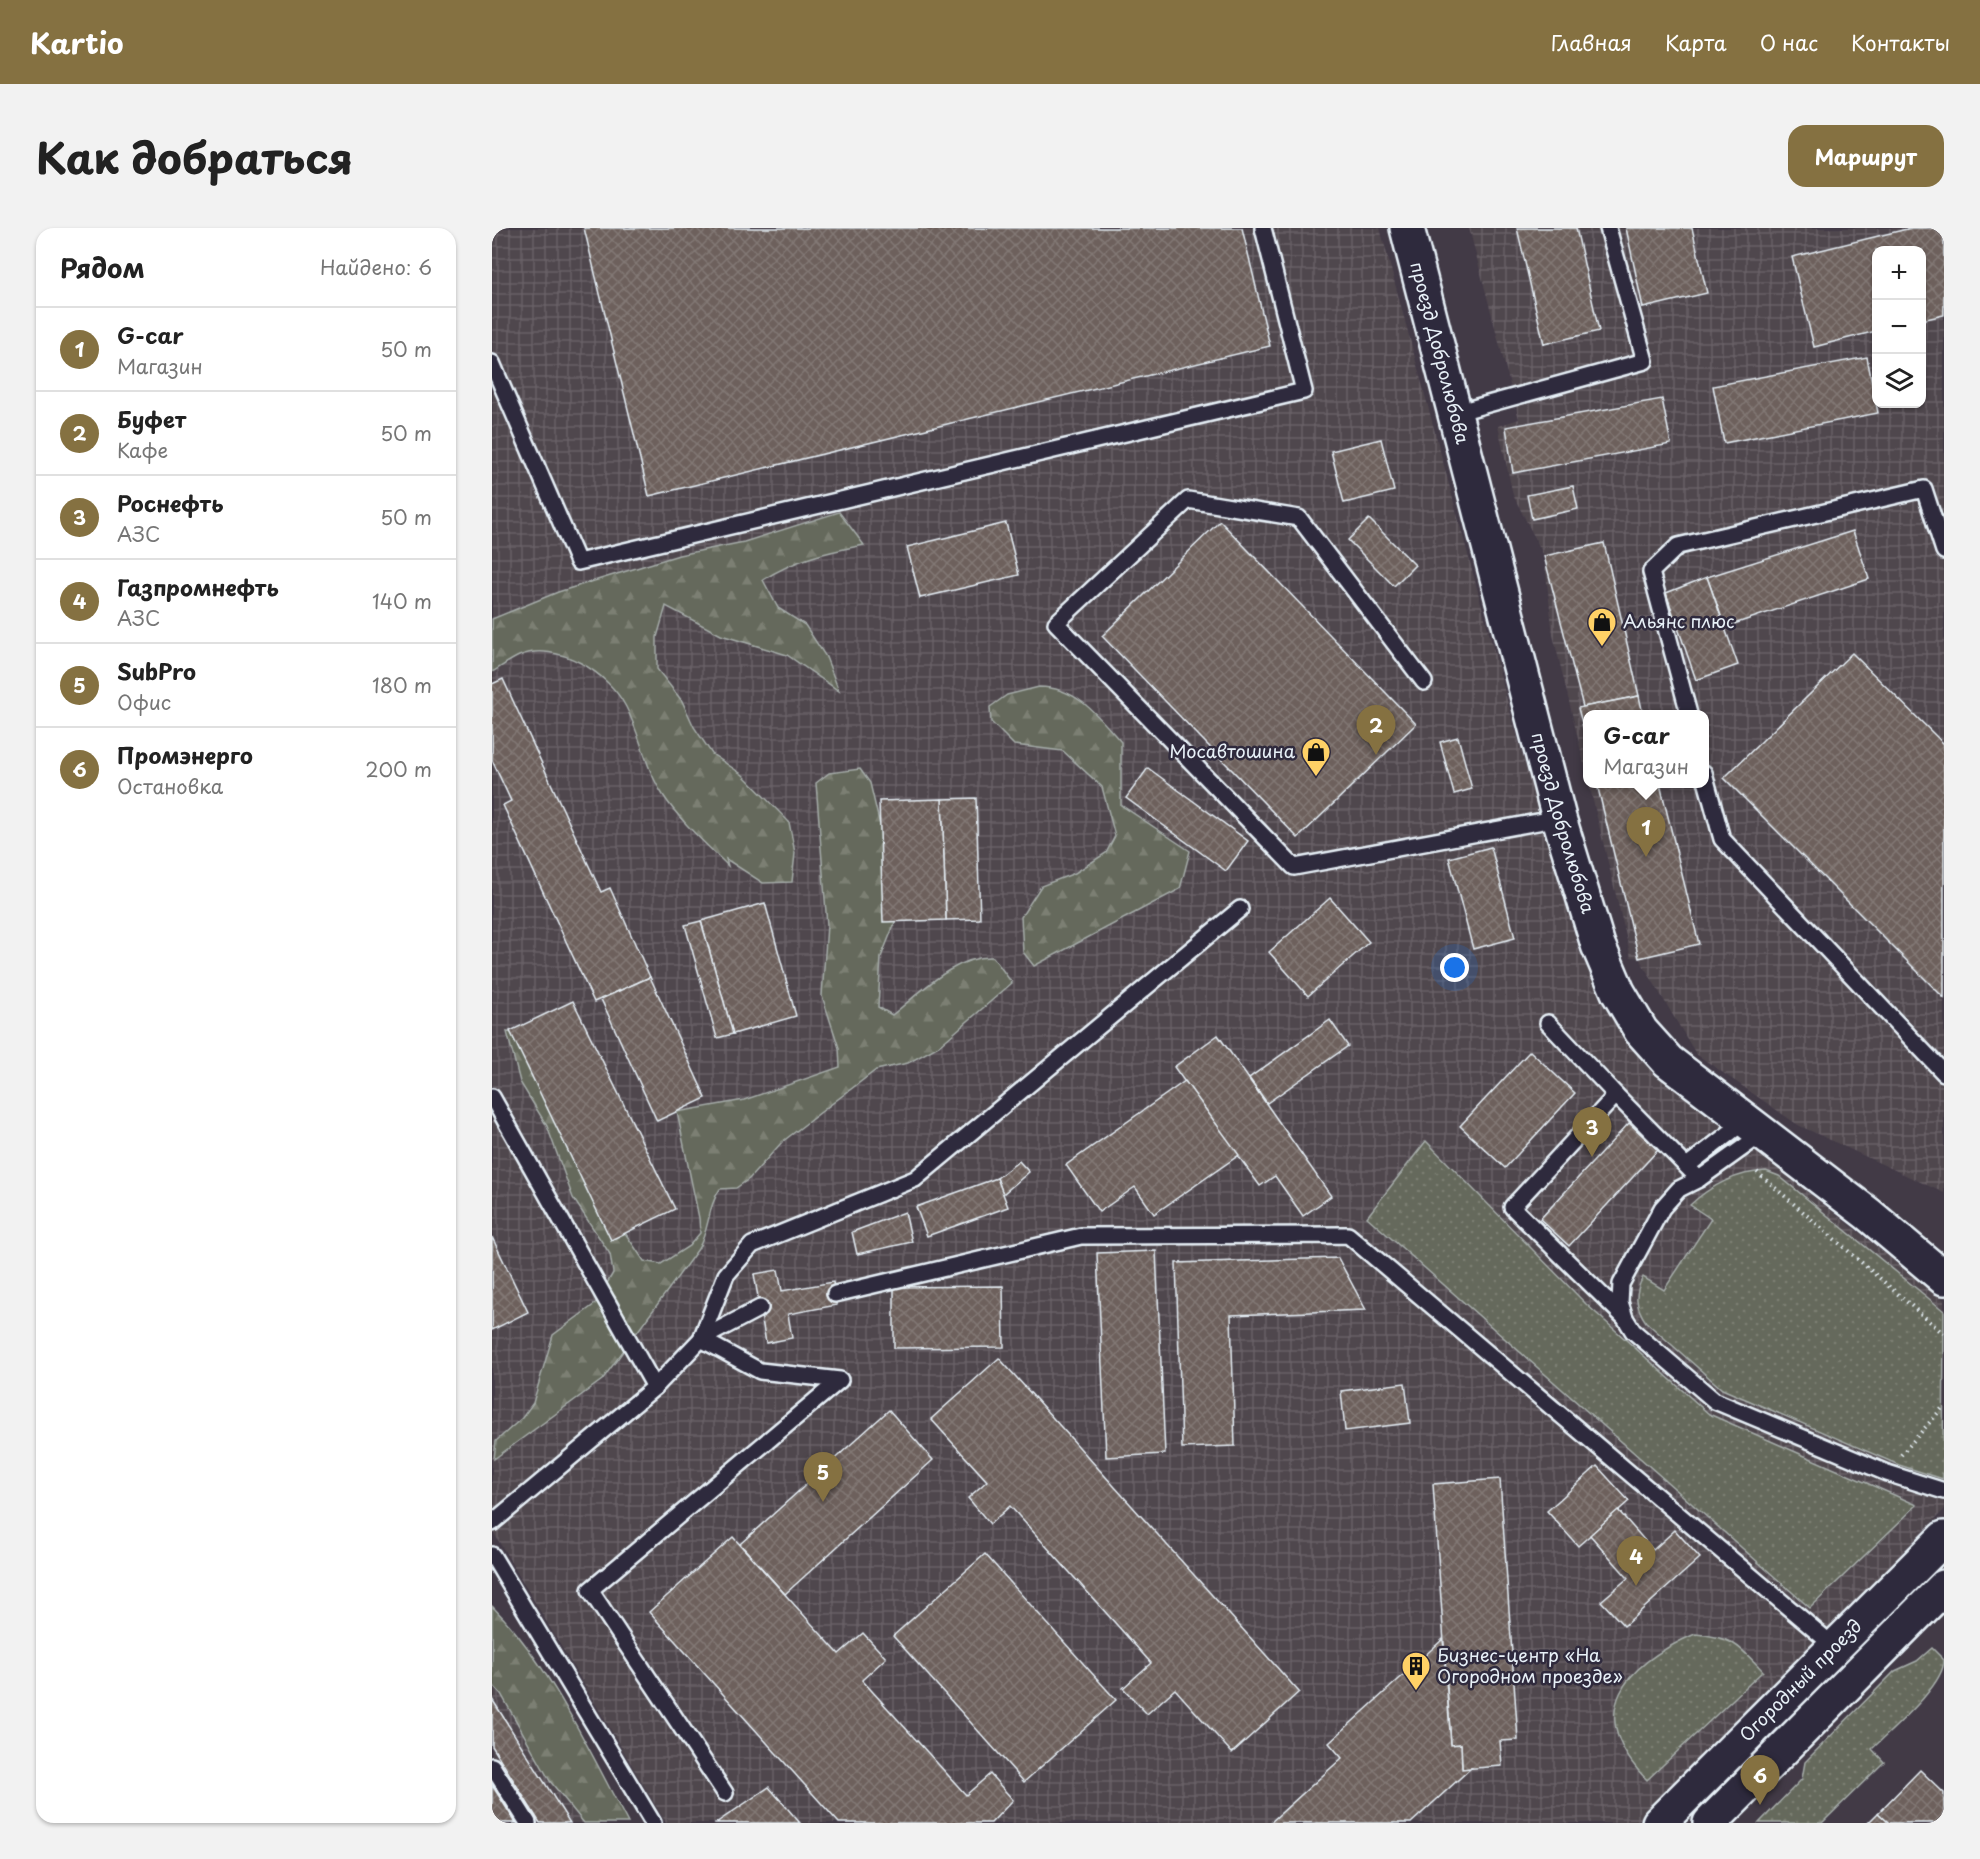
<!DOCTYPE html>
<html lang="ru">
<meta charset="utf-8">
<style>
:root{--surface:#fff;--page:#f2f2f2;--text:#222;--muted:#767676;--line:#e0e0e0;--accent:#857141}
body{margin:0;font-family:"Playpen Sans",sans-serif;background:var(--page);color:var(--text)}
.controls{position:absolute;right:18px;top:18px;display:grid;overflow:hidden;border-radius:12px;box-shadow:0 2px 4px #0004}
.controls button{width:54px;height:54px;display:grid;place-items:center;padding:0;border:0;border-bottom:2px solid var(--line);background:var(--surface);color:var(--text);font:30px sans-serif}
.you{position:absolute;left:963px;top:740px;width:21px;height:21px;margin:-15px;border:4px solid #fff;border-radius:50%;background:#1a73e8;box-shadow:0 0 0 9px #1a73e833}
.badge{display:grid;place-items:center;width:39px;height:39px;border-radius:50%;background:var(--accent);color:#fff;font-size:20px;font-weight:700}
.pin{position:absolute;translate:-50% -50px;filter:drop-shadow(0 2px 3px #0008)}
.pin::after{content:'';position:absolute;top:32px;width:21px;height:18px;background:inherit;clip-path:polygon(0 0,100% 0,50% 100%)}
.popup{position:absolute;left:1091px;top:482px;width:126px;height:78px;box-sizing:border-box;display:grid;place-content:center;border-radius:12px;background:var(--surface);filter:drop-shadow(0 2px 4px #0005);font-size:20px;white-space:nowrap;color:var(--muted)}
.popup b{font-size:22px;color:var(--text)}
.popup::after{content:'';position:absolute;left:50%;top:100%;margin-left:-12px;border:12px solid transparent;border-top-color:var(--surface)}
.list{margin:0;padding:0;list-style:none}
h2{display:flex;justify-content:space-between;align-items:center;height:78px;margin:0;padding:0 24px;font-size:26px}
h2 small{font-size:20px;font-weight:400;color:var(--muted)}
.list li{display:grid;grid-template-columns:39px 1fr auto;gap:18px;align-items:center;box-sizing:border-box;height:84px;padding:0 24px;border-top:2px solid var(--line)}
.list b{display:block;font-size:22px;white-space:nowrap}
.list p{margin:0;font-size:20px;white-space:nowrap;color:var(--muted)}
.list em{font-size:20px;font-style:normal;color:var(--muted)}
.icon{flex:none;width:33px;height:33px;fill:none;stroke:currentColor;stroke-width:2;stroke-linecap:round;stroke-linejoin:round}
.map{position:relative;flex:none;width:1452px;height:1595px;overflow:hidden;border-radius:18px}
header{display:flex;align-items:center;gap:36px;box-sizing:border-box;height:84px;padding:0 30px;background:var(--accent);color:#fff}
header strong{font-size:28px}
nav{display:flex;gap:33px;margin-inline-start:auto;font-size:21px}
.intro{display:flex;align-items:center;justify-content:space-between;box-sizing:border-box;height:144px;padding:0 36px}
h1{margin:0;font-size:42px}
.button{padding:15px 27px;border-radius:18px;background:var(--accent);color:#fff;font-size:21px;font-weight:700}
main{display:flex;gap:36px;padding:0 36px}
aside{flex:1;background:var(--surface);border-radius:18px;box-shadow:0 2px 4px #0004}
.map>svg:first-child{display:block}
.industrial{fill:url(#industrial-grid);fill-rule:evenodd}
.grass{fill:url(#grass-dots);stroke:#a6adaa;stroke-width:1.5}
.forest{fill:url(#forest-firs);stroke:#a6adaa;stroke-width:1.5}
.building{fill:url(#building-cross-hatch);stroke:#e8f1f8;stroke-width:1.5}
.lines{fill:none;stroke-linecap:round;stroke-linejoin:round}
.lane-casing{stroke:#e8f1f8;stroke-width:20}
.secondary-casing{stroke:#e8f1f8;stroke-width:38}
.path{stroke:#e8f1f8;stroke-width:4;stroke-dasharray:1.5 4.5;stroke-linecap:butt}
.lane{stroke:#2f2a3d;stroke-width:15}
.secondary{stroke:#2f2a3d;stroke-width:33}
.labels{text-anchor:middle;stroke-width:5;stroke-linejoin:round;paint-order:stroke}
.street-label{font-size:18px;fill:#e8f1f8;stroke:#2f2a3d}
.poi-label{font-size:18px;fill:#e8f1f8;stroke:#2f2a3d;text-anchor:start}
</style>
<header>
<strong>Kartio</strong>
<nav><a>Главная</a><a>Карта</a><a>О нас</a><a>Контакты</a></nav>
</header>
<div class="intro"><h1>Как добраться</h1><a class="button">Маршрут</a></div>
<main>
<aside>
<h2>Рядом<small>Найдено: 6</small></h2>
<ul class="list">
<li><span class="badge">1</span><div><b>G-car</b><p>Магазин</p></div><em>50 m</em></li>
<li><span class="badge">2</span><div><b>Буфет</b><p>Кафе</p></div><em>50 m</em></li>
<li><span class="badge">3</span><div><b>Роснефть</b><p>АЗС</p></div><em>50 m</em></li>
<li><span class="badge">4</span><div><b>Газпромнефть</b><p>АЗС</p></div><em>140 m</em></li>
<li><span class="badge">5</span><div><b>SubPro</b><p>Офис</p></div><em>180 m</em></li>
<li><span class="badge">6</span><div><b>Промэнерго</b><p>Остановка</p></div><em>200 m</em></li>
</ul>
</aside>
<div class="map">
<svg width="1452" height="1595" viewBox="0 0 1452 1595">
<defs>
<pattern id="industrial-grid" width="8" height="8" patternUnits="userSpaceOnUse" patternTransform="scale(1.5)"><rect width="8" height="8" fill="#4f464d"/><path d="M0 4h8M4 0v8" fill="none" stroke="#686167"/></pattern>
<pattern id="grass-dots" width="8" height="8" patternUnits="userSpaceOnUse" patternTransform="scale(1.5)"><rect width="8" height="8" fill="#65695b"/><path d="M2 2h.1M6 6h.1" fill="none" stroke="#7b7f73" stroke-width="1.8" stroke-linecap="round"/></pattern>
<pattern id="forest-firs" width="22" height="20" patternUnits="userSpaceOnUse" patternTransform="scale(1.5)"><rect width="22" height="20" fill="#65695b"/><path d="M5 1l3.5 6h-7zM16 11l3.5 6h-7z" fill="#7b7f73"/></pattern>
<pattern id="building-cross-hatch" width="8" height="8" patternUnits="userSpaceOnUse" patternTransform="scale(1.5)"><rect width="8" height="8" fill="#6d615c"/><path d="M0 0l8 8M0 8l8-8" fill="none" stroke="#827874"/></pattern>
</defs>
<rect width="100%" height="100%" fill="#423a46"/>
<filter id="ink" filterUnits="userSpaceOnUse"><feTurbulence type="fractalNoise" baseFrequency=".0167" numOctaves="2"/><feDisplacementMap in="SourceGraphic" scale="12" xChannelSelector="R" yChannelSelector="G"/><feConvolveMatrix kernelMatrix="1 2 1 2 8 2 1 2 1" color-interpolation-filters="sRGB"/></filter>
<g filter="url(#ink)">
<g class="industrial">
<path d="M0,0H888L1020,490L1087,722L1110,772L1135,812L1163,843L1452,1072V1282L1144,1595H174L0,1302Z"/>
<path d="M977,0H1452V965L1306,897L1204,826L1147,730L1139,729L1097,556H1212V486H1096L1095,548L1061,407L1052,328L1021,267L1006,198L1027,191ZM1384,22H1430V176H1384Z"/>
<path d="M0,1432L101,1595H0Z"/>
</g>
<g class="grass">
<path d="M934,913L1094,1076L1217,1186L1425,1277L1318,1380L875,989Z"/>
<path d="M1274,943L1287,948L1452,1083L1451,1251L1407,1237L1230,1161L1154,1094C1143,1078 1142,1066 1151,1049L1172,1062L1219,991L1198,977C1219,957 1246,944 1274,943Z"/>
<path d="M1203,1406C1241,1409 1246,1417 1271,1443L1155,1552C1090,1485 1132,1437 1203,1406Z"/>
<path d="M1440,1420L1452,1432C1452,1458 1399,1502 1380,1521L1392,1534L1330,1595H1267L1310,1551L1313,1534L1403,1443L1425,1433Z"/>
</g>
<g class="forest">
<path d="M347,284L372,317C335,324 303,331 271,352L286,380L313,397L334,429L347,463L295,427L229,407L174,378L165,409V441L190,473L202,499L220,526L251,547L297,594L303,625L300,654L271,655L234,631L236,638C214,616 188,593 171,567C153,540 149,508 134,479C117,445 65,412 27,428C18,432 9,439 0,444V391L66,364L187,327L252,314Z"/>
<path d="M547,459C585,459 606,488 629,514V577L698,623L688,661L542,738L531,724L529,689L549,658L583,645L614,625L623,608L610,559L571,523L522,517L499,494L498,479L515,467Z"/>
<path d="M368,541L378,555L408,682L389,729L386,779L400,787C428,765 463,727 501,729L520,755L447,818L416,835L384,842L290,914L257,951L244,960L228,961C215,980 218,1001 206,1021L110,1152L2,1231L4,1213L30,1190L41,1175L61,1107L103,1076L121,1045L118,1026L81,970L55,898L28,854L15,804L30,806L123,990L152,1033L169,1036L197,1018L208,1005L207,990L185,884L252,872L348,839L347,820L330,768L335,697L324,555L337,545Z"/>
<path d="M0,1378C57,1435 98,1524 136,1595H92L58,1553L9,1466L0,1456Z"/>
</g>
<g class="building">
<path d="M92,0H750L778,118L157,268Z"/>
<path d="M1025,0H1084L1107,103L1052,116Z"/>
<path d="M1134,0H1200L1215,65L1151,80Z"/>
<path d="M1419,0H1452V87L1430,92V22H1384V103L1322,119L1300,29Z"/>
<path d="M1375,129L1386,185L1232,215L1221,158Z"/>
<path d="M1170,171L1179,216L1021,245L1014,199Z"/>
<path d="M889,211L902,263L852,275L839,223Z"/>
<path d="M1081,258L1086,281L1040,291L1035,267Z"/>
<path d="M877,291L923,337L902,358L856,312Z"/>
<path d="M728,293L924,496L806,610L610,408Z"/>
<path d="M514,295L527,347L428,370L415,319Z"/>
<path d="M1361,303L1377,351L1233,399L1215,349Z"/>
<path d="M1112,315L1147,468L1091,479L1052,328Z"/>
<path d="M1215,349L1246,437L1204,452L1174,365Z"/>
<path d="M1360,425L1452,516V770L1232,550Z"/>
<path d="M11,451L109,664L118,660L158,749L102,774L11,577L19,573L0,532V456Z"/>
<path d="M1147,468L1151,486H1096V518L1086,480Z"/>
<path d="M966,509L980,561L962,566L948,514Z"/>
<path d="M656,540L756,613L734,643L634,570Z"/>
<path d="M1105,556H1168L1207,716L1147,730Z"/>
<path d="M484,570L488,691L454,692L450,571Z"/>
<path d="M450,571L454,692L391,694L387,573Z"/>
<path d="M999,619L1023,710L981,721L957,630Z"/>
<path d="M838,670L877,714L816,768L777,724Z"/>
<path d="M273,675L304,788L241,806L209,693Z"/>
<path d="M209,693L241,806L225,810L193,697Z"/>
<path d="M158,749L214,870L165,893L109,771Z"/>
<path d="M81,773L183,981L119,1012L18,803Z"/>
<path d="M838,792L856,818L775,875L757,850Z"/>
<path d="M726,807L839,968L811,988L783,948L768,958L682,839Z"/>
<path d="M1038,823L1083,865L1013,940L968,898Z"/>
<path d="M693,853L747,927L662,986L643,959L607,984L574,937Z"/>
<path d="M1137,895L1166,922L1077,1018L1048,991Z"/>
<path d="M527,933L537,944L511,966L505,950Z"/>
<path d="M505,950L516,979L435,1008L424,979Z"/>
<path d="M413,984L420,1014L365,1026L360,1004Z"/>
<path d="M0,1009L36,1084L0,1102Z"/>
<path d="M664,1023L673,1226L614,1229L605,1025Z"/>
<path d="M846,1030L874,1082L739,1087L743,1218L690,1220L684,1035Z"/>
<path d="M286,1042L290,1063L341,1054L345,1077L296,1086L300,1110L274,1115L262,1046Z"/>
<path d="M511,1058L512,1119L402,1120V1059Z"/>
<path d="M507,1130L807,1464L740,1525L683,1461L655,1486L631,1460L659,1435L518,1278L498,1296L476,1270L495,1253L439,1191Z"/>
<path d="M913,1155L918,1195L853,1203L849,1163Z"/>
<path d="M397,1182L441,1232L293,1366L248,1316Z"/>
<path d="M1105,1238L1137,1273L1086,1318L1055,1283Z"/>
<path d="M1008,1251L1026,1512L1008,1513L1010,1538L970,1541L969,1516L959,1517L941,1256Z"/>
<path d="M1126,1282L1161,1322L1183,1302L1208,1330L1132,1398L1109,1373L1136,1350L1098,1307Z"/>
<path d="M241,1309L347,1426L371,1405L394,1430L370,1452L474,1567L498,1546L521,1572L499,1595H347L157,1384Z"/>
<path d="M493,1326L624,1472L532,1554L401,1408Z"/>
<path d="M951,1411L959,1517L969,1516L970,1541L979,1540L919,1595H778L850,1530L837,1515Z"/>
<path d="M0,1471L78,1595H48L0,1518Z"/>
<path d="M1428,1542L1452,1565V1595H1397L1386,1585Z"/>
<path d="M0,1557L24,1595H0Z"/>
<path d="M277,1559L308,1595H224Z"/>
<path d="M1386,1585L1397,1595H1376Z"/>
</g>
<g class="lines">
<g class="lane-casing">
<g id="lane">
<path d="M0,135L86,334L812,163L771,0"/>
<path d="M963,185L1153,133L1116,0"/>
<path d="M932,454L807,290L696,272L564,395L802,639L1067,590"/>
<path d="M1197,486L1159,344L1186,318L1432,261L1452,323"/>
<path d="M1212,545L1230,611L1452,845"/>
<path d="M1056,795L1124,867"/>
<path d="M0,869L163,1159"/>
<path d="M1270,906L1207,951L1187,961L1170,980L1129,1056L1128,1074L1133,1090L1141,1103L1223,1173L1395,1245L1452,1263"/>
<path d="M1195,938L1253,893"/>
<path d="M343,1066L589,1008L856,1007L1343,1419"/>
<path d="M1131,1088L1020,979L1124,867L1207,951"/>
<path d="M209,1111L268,1143L348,1152L98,1362L233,1565"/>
<path d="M209,1111L268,1080"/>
<path d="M0,1295L163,1159L209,1111L234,1047L260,1017L423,951L748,681"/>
<path d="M0,1327L161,1595"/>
<path d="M0,1538L36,1595"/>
</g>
</g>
<g class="secondary-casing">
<g id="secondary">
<path id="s1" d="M915,0L1067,590L1106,717L1126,764L1149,803L1176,833L1376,986L1452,1050"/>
<path id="s2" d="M1167,1595L1452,1310"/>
<path d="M1218,1595L1452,1359"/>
</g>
</g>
<g class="path">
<path d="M1265,944L1452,1106"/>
<path d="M1409,1227L1452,1178"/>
</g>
<use href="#lane" class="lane"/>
<use href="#secondary" class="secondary"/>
</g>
</g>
<defs>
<g id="shop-pin" transform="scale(1.5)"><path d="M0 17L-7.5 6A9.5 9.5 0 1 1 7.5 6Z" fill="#ffd166" stroke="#2f2a3d"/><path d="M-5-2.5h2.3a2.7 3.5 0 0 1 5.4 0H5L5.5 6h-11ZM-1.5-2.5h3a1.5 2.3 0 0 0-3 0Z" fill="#111"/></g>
<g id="building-pin" transform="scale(1.5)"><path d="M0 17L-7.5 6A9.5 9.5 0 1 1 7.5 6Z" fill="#ffd166" stroke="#2f2a3d"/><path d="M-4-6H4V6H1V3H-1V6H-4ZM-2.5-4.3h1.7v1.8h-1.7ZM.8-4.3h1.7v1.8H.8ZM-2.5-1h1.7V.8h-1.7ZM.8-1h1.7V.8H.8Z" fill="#111"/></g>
</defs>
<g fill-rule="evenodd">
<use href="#shop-pin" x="1110" y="394"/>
<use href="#shop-pin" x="824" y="524"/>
<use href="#building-pin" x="924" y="1438"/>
</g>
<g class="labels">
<g class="street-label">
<text dy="6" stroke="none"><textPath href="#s1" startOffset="129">проезд Добролюбова</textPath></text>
<text dy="6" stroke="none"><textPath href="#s1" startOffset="615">проезд Добролюбова</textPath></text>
<text dy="6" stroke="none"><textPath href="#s2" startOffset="201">Огородный проезд</textPath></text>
</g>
<g class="poi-label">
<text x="1131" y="400">Альянс плюс</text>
<text x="803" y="530" text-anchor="end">Мосавтошина</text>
<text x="945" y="1434">Бизнес-центр «На<tspan x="945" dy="21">Огородном проезде»</tspan></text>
</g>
</g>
</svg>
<div class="controls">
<button>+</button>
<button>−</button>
<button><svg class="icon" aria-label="layers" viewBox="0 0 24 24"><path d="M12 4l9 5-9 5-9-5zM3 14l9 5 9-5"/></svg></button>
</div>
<div class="you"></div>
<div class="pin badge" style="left:1154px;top:629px">1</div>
<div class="popup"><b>G-car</b>Магазин</div>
<div class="pin badge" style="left:884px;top:527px">2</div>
<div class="pin badge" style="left:1100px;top:929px">3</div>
<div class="pin badge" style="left:1144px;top:1358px">4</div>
<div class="pin badge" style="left:331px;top:1274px">5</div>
<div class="pin badge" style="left:1268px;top:1577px">6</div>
</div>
</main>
